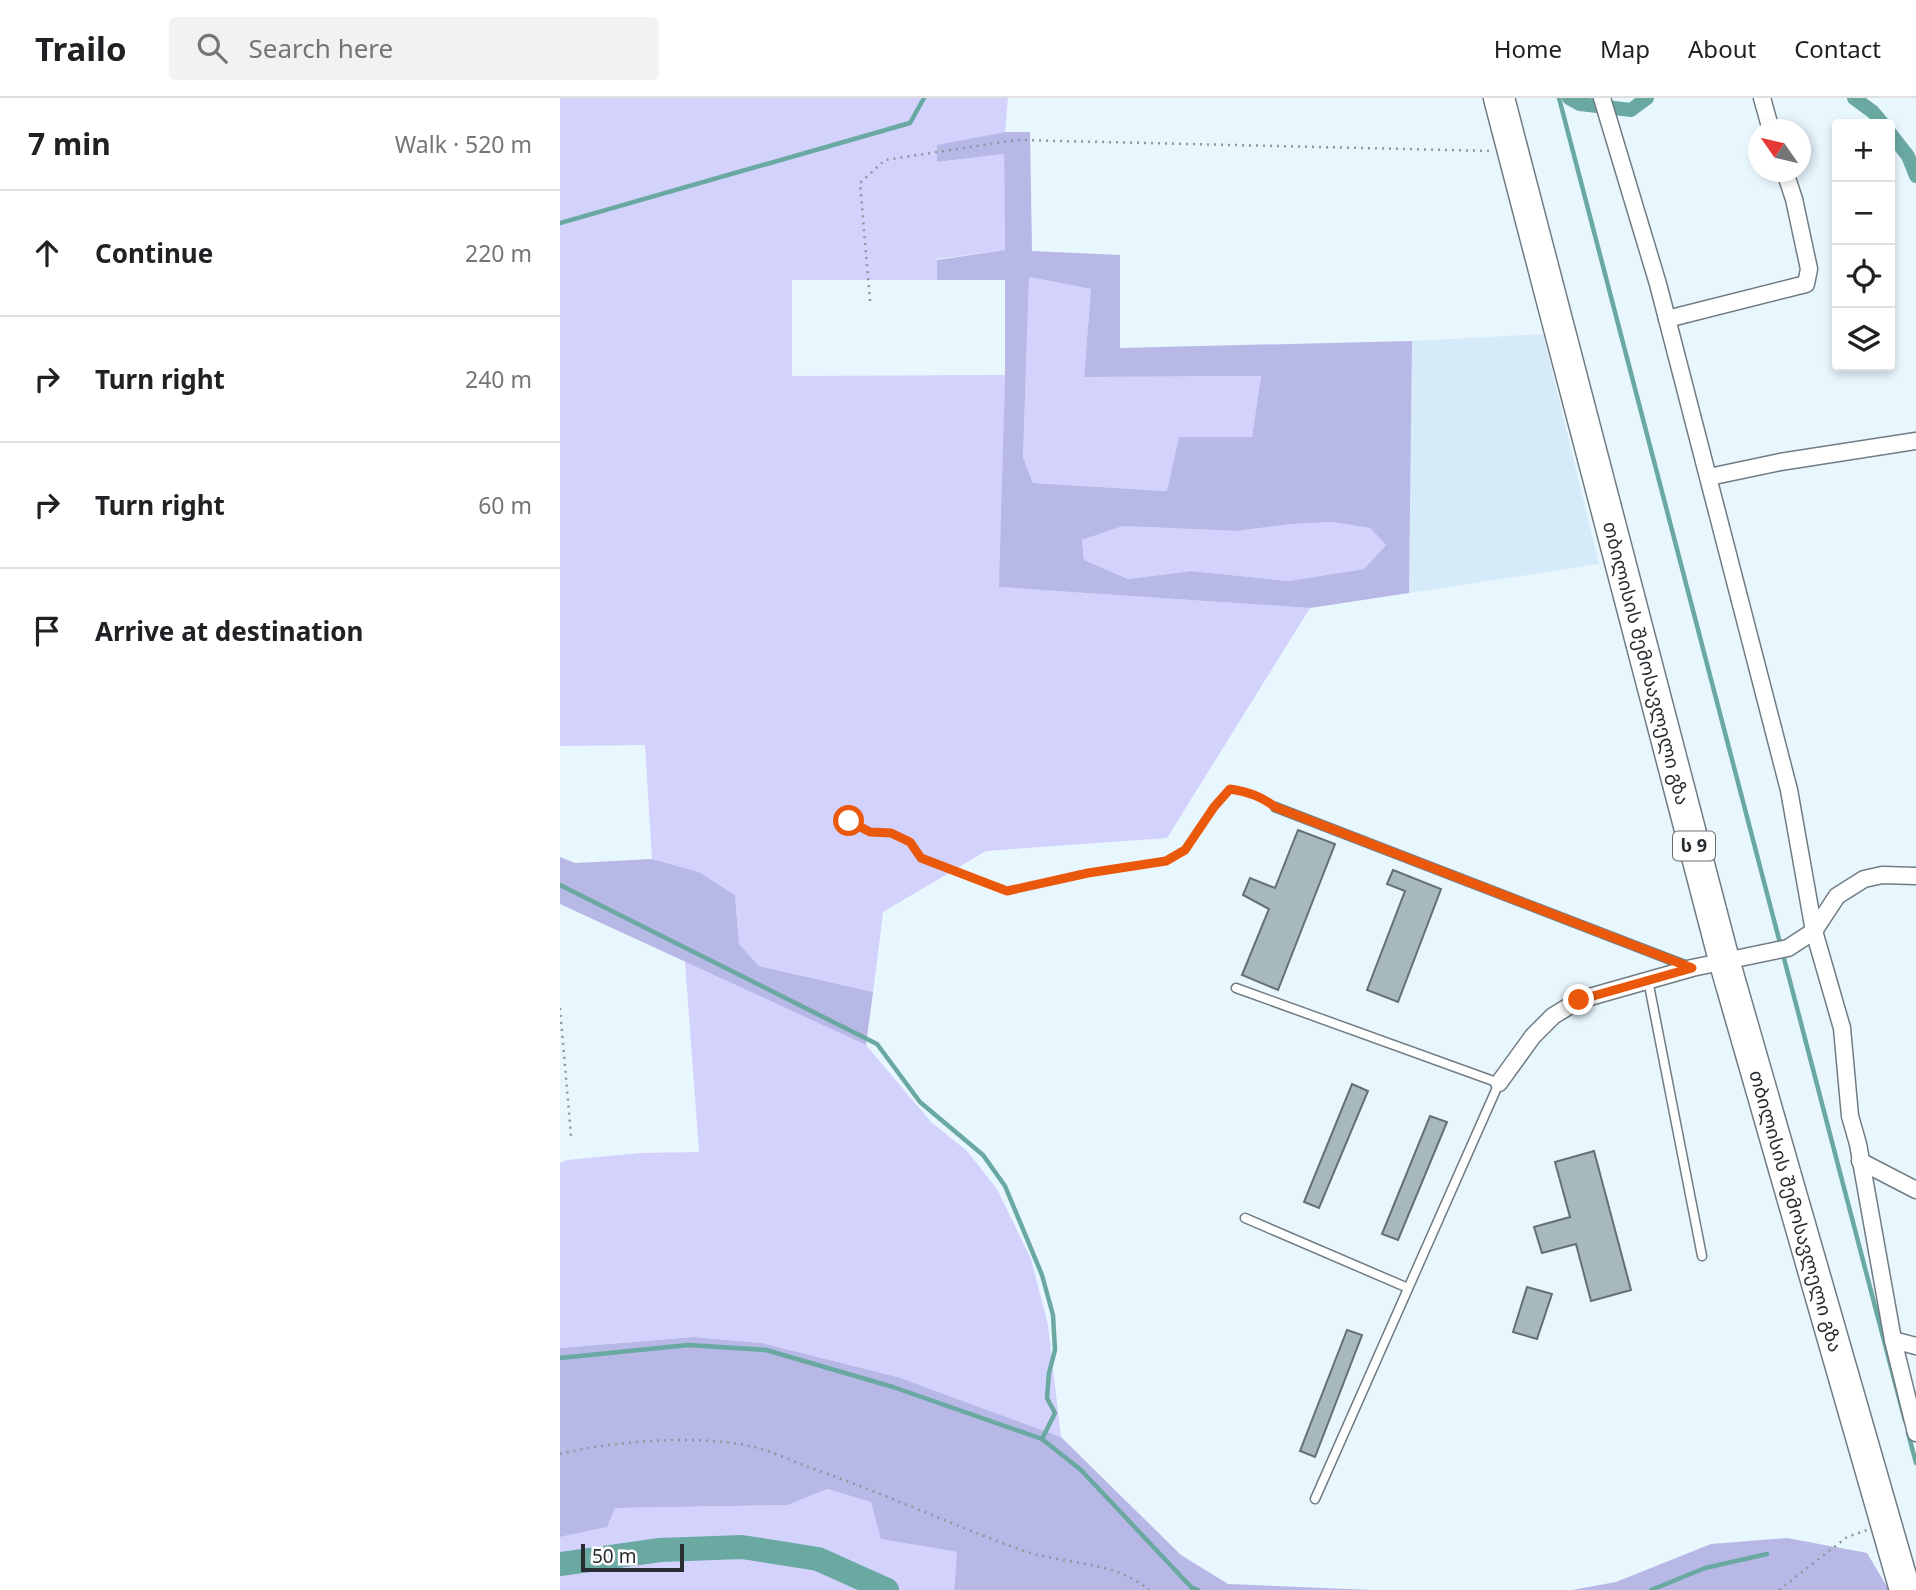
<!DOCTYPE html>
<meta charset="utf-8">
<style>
:root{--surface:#fff;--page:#f2f2f2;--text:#202124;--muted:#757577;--line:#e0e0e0}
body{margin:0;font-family:"Noto Sans","Noto Sans Georgian",sans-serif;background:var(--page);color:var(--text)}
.controls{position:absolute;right:21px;top:21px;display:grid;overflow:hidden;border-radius:7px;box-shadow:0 4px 10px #0003}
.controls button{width:63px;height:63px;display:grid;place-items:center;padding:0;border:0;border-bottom:2px solid var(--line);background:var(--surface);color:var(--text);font:35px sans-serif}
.compass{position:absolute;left:1188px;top:21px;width:63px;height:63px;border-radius:50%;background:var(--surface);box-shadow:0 4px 10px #0003;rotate:304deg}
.scale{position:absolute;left:21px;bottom:18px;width:103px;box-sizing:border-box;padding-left:7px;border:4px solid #282d31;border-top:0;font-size:19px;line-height:24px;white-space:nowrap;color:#282d31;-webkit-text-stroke:5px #fff;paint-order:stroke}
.stop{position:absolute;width:21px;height:21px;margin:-16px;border:5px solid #ea580c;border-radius:50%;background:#fff}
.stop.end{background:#ea580c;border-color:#fff;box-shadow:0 2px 7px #0008}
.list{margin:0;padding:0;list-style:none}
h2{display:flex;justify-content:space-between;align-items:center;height:91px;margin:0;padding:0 28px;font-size:30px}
h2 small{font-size:23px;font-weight:400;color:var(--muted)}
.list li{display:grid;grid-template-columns:46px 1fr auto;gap:21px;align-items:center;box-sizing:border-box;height:126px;padding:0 28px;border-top:2px solid var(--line)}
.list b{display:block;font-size:26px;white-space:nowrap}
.list em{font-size:23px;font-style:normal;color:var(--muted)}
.icon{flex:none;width:38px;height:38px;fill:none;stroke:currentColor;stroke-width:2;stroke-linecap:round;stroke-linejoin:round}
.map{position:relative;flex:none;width:1356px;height:1492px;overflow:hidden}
header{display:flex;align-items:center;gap:42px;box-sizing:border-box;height:98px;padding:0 35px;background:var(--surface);border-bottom:2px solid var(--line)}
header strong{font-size:33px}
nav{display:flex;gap:38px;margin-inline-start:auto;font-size:24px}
.search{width:490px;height:63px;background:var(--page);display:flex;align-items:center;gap:18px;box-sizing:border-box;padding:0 24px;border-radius:7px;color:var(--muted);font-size:26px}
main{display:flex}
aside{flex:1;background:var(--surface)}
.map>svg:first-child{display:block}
.built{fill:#d6ebf9}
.green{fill:#d2d2fd}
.forest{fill:#b8b8e6;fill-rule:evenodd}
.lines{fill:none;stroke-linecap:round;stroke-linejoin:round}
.stream{stroke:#6aa8a2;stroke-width:4.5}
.canal{stroke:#6aa8a2;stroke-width:14}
.river{stroke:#6aa8a2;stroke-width:24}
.building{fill:#a8b9bc;stroke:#627174;stroke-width:2}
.lane-casing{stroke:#707c84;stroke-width:11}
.street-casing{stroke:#707c84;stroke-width:19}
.highway-casing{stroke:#707c84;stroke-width:33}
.path{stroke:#8d979d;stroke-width:2.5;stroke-dasharray:2 5;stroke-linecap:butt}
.lane{stroke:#fff;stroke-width:8}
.street{stroke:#fff;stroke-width:16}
.highway{stroke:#fff;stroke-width:30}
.route{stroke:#ea580c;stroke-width:9}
.labels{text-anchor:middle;stroke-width:5;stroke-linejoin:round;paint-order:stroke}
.shield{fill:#fff;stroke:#686c6f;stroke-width:2}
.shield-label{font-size:18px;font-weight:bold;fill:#282d31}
.street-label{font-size:19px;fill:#282d31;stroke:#fff}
</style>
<header>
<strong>Trailo</strong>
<div class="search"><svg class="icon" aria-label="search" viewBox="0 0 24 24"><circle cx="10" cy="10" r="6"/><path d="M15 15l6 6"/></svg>Search here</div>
<nav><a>Home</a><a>Map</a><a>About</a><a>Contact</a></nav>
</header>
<main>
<aside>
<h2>7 min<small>Walk · 520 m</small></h2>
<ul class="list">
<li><svg class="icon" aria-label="ahead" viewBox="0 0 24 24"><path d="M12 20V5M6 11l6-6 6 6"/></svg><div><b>Continue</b></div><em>220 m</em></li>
<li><svg class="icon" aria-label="right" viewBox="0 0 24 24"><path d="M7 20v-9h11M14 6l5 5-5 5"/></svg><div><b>Turn right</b></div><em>240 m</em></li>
<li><svg class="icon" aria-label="right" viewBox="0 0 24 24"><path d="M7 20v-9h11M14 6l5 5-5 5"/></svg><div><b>Turn right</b></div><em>60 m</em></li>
<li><svg class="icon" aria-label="arrive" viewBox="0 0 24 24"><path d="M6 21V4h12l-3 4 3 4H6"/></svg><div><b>Arrive at destination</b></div></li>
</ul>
</aside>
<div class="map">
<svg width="1356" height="1492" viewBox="0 0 1356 1492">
<rect width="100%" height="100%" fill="#e8f6fe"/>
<path class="built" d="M983,236L1039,466L849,495L852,243Z"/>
<g class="green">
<path d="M0,0H448L445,34L377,48V64L444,56L445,152L377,161V182H232V278L445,277L440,489L750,510L607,740L426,753L323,814L313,894L199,868L179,846L175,797L139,774L92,761L85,647L0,648Z"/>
<path d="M469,179L531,191L524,279L701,278L692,339L619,340L608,393L473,385L463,359Z"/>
<path d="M772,424L810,430L826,447L804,471L728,483L631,473L568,481L524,462L522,442L563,428L676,433L731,426Z"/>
<path d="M125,863L306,947L371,1024L407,1053L437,1091L471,1161L488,1227L501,1339L338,1279L202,1245L133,1239L0,1250V1065L7,1062L80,1055L139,1054Z"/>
<path d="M267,1391L312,1404L322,1441L397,1454L394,1492H0V1439L46,1429L55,1410L228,1407Z"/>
</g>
<g class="forest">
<path d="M445,34H470L472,153L560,157V250L852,243L849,495L750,510L439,489L445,277V182H377V162L445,152L444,56L377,64V47ZM469,179L531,191L524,279L701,278L692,339H619L607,393L473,385L463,359ZM772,424L810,430L826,447L804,471L728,483L631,473L568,481L524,462L522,442L563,428L676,433L731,426Z"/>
<path d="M0,759L15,765L92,761L139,774L175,797L179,846L199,868L313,894L306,947L0,806Z"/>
<path d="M133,1239L202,1245L338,1279L501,1339L621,1457L668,1486L811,1492H394L397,1454L321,1441L311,1404L267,1391L228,1407L55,1410L47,1429L0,1439V1250Z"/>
<path d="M1227,1440L1307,1455L1329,1492H1012L1056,1484L1151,1446Z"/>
</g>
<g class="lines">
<g class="stream">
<path d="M999,0L1345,1323"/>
<path d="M0,125L350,25L364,0"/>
<path d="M0,787L317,946L360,1004L423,1057L445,1088L482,1177L493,1217L495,1252L489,1275L487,1300L495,1315L482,1341"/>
<path d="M0,1260L128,1247L206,1252L333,1289L482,1341L521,1372L632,1490L638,1492"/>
<path d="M1348,1335L1356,1365"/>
<path d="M1091,1492L1145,1470L1207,1456"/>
</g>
<g class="canal">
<path d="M1009,0L1020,6L1071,12L1087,0"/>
<path d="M1294,0L1313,14L1323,26"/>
<path d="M1330,35L1348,58L1356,78"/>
</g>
<path class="river" d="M0,1466L100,1452L182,1449L258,1461L327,1492"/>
</g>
<g class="building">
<path d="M738,732L775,746L718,892L682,877L709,811L683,797L690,780L715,790Z"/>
<path d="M833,772L881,791L838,904L807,892L845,793L827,786Z"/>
<path d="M792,986L808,993L759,1110L744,1104Z"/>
<path d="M870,1018L887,1024L838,1142L822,1136Z"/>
<path d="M1034,1053L1071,1192L1031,1203L1016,1146L982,1155L974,1129L1010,1119L995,1064Z"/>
<path d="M967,1189L992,1196L977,1241L953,1234Z"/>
<path d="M787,1232L802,1237L755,1359L740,1353Z"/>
</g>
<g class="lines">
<g class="lane-casing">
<g id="lane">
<path d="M715,709L1127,868"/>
<path d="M1088,882L1142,1158"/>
<path d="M676,890L939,985L755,1401"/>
<path d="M685,1120L848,1190"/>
</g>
</g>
<g class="street-casing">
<g id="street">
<path d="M1042,0L1098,186L1229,692L1254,833L1282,930L1290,1018L1298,1046L1333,1242L1356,1335"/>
<path d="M1202,0L1211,32"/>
<path d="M1107,221L1246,186L1249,171L1234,101L1225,74"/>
<path d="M1149,379L1220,364L1356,343"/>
<path d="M939,985L973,938L993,918L1019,902L1132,870L1228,850L1254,833L1277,798L1304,781L1322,777L1356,778"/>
<path d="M1300,1063L1356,1092"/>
<path d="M1333,1242L1356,1248"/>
</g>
</g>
<g class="highway-casing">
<g id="highway">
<path id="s1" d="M939,0L1164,862L1345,1492"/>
</g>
</g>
<g class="path">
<path d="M310,203L300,85L325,62L456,42L932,53"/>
<path d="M289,723L310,734L331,735L350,744L361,760L447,793L528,775L606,763L625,752L654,709L670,691L702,699L707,702"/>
<path d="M0,910L11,1038"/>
<path d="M0,1356C53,1343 131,1337 185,1347C207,1351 230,1362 251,1370C323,1395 392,1427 464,1453C507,1467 553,1462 589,1492"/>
<path d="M1219,1492L1287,1439L1307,1432"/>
</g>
<use href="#lane" class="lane"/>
<use href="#street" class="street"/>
<use href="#highway" class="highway"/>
</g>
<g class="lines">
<path class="route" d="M289,723L310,734L331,735L350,744L361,760L447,793L528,775L606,763L625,752L654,709L670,691C688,694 701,698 715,709L1132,870L1019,902"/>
</g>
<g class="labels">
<rect class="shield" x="1113" y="733.5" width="42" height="29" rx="5"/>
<g class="shield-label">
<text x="1134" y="754">ს 9</text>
</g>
<g class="street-label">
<text dy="7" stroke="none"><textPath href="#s1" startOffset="584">თბილისის შემოსავლელი გზა</textPath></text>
<text dy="7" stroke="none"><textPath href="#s1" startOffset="1152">თბილისის შემოსავლელი გზა</textPath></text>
</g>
</g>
</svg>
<div class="controls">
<button>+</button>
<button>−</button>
<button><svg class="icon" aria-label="locate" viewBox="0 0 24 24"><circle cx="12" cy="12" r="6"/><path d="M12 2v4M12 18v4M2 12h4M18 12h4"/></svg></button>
<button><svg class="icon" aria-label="layers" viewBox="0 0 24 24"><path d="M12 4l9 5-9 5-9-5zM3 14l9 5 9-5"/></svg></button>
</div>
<svg class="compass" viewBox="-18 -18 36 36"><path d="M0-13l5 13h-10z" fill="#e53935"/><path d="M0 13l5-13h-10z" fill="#757577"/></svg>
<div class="scale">50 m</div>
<div class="stop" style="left:289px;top:723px"></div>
<div class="stop end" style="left:1019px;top:902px"></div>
</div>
</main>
